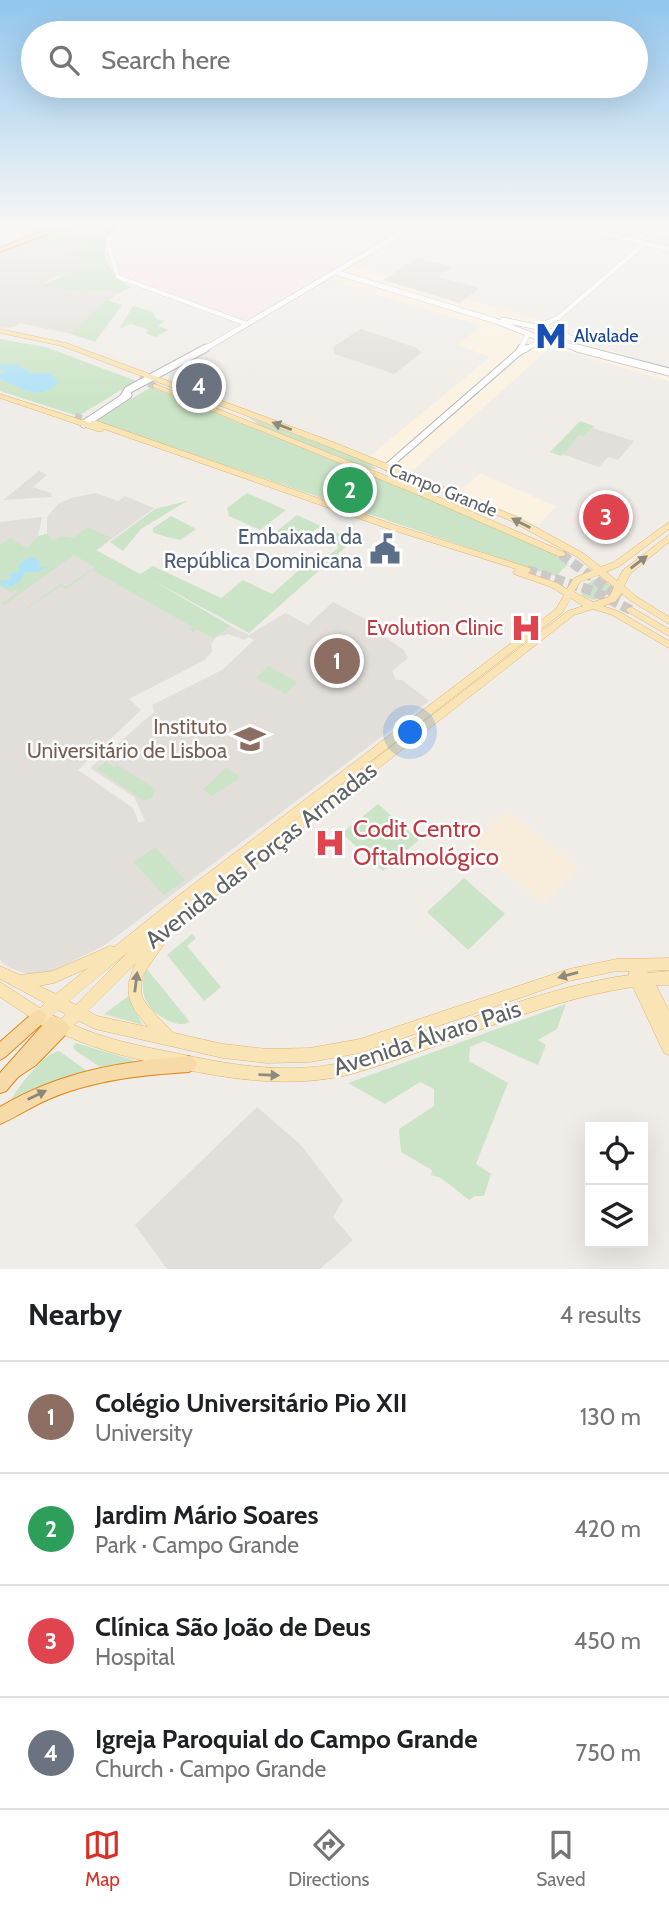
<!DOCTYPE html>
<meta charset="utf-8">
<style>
:root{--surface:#fff;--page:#f6f6f6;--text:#202124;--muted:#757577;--line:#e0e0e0;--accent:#d93025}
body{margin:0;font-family:Cabin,sans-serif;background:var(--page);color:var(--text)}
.controls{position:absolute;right:21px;bottom:21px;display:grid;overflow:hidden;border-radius:0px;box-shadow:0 7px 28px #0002}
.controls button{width:63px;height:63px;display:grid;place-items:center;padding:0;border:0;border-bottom:2px solid var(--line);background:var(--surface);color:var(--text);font:35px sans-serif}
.you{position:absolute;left:411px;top:733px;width:24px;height:24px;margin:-18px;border:5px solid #fff;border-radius:50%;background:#1a73e8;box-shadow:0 0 0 10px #1a73e833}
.badge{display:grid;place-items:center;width:46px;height:46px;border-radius:50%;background:var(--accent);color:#fff;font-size:23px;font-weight:700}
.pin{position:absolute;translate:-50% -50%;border:4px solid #fff;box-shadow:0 2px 7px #0006}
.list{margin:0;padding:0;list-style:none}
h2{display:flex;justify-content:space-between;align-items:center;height:91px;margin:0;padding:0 28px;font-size:30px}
h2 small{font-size:23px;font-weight:400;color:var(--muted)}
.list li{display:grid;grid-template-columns:46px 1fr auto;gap:21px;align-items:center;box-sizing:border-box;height:112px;padding:0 28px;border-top:2px solid var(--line)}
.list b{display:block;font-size:26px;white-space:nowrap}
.list p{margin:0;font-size:23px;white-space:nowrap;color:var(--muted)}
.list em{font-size:23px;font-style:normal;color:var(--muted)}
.icon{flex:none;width:38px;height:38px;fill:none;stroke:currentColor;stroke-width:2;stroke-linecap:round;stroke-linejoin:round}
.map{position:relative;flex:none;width:669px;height:1269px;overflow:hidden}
.search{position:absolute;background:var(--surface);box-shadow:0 7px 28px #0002;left:21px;right:21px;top:21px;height:77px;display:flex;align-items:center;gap:18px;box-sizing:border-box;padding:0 24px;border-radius:38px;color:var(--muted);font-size:26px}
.sheet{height:539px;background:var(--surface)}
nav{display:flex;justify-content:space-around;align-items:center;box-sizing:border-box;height:98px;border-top:2px solid var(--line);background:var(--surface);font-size:19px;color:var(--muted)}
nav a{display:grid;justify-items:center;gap:4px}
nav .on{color:var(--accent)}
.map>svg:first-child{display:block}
.commercial{fill:#fbf2e1}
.education{fill:#e2ded9;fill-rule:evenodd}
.medical{fill:#fae7e8}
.green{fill:#cbe4c7}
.sand{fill:#f8eddb}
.water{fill:#b0e2f7}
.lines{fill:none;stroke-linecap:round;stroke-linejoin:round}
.primary-tunnel-far1{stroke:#cccac8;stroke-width:7;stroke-dasharray:7 3.5;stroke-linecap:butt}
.primary-tunnel{stroke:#cccac8;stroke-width:10;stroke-dasharray:10 4.5;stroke-linecap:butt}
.tertiary-far1-casing{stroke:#b3b5b8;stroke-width:5}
.tertiary-casing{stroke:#b3b5b8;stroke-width:8}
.secondary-far1-casing{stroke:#b4b7bb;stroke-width:6}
.secondary-casing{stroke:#b4b7bb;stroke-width:9}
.primary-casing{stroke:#e5b26c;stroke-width:1}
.trunk-casing{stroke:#e28616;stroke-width:2}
.tertiary-far1{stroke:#fff;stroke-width:4.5}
.tertiary{stroke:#fff;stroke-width:6}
.secondary-far1{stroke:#fff;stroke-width:5}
.secondary{stroke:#fff;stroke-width:7}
.primary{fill:#f8e4b5;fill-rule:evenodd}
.trunk{fill:#f6daa8;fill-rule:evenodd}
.oneway{fill:#8d8a7e}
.oneway2{fill:#8c877a}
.labels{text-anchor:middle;stroke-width:5;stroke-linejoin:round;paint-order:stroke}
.far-transit-label{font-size:18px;fill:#164399;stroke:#fff;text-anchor:start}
.far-street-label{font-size:18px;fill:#5f6366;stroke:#fff}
.service-label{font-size:21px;fill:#4e5e75;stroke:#fff;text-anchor:end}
.health-label{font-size:21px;fill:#be3a42;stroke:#fff;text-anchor:end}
.education-label{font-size:21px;fill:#785e54;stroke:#fff;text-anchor:end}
.near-health-label{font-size:24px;fill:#be3a42;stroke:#fff;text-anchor:start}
.near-street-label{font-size:24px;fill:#5f6366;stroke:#fff}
</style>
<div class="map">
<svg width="669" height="1269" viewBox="0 0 669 1269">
<rect width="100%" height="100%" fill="#f0ede8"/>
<g class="commercial">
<path d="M351,266L551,323L575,340L669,368V381L551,347L409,474L370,456L490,357L457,345L481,326L329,280Z"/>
<path d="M480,473L548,503L556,506L539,525L459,492Z"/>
</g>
<g class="education">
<path d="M46,241L55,245L64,241L79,243L81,246L75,255L81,262L80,268L72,273L51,279L43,285L84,292L107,290L117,294L71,334L20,323L13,327L0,328V254Z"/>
<path d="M417,258L452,267L439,277L479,288L460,303L383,280Z"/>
<path d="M361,329L417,348L421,353L394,374L335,354L333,347Z"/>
<path d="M593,428L634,441L618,460L608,457L599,467L562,454L579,436L584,437Z"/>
<path d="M39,471L47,475L33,487L51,493L52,497L3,500Z"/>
<path d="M96,493L118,501L125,496L154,508L97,550L71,538L61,536L54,541L249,635L285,613L308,625L333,602L365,619L368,617L388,627L381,634L404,650L408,658L392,671L396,680H402L429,701L105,945L51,972L27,974L8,967L0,960V522L42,517L38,536L47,534V517L58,504L71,498ZM228,634L244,640L248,637L254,640L222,670L152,705L154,712L90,768L134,797L145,821L139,823L133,808L78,770L141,710L129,699L205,660L212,651L211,644L217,637Z"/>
<path d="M257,1107L301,1145L343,1200L333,1217L353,1240L320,1269H167L135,1225Z"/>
</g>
<g class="medical">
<path d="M136,223H380L400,229L244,319L120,275L110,241L121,230Z"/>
<path d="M608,499L640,515L617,533L570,522L584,506L595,510Z"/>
</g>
<g class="green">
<path d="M95,224L121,226L115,230L108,226L97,225L112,230C110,234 105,239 105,244C104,264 115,279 131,287L117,294L107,290L84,292L41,286L80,268L79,258L69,252L81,245L79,243L64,241L55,245L45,241L0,254L34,238Z"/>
<path d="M107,300L122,305L95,342L71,334Z"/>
<path d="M133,306L153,312L156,319L165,321L158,326L169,330L156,337L145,333L149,330L131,324L119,329Z"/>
<path d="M0,339L46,347L136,381L78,416L0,391Z"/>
<path d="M151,387L537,543L559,555L557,557L568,564L556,576L528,568L95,421Z"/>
<path d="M248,417L367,461L377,469L366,468L261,426Z"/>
<path d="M580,421L594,426L584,437L579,436L561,456L550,452Z"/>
<path d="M247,493L286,510L260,530L229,516L227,508Z"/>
<path d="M187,501L141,529L123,551L110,542L155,509Z"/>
<path d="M297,515L321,526L309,534L271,536Z"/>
<path d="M171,516L196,529L180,540C170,537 163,537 153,532V528Z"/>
<path d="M88,527L111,538L96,550L140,574L153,566L221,598L243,580L272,594L299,570L300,557L318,565L338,548L337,540L326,535L332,530L340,534L345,530L358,536L249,633L152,580L231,626L213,638L197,629L193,632L189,629L191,626L92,570L66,589L61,586L12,618L61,584L66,587L95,567L74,555L4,605L2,604L18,592L15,590L11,593L0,586V545L10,538L27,548L38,536L48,534L53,541L61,536L73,538Z"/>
<path d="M595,579L608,582L610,586L608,593L594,600L582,596L581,588Z"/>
<path d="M268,666L297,682L286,694L256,678Z"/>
<path d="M106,762L114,767L117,765L156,789L152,798L144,801L97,769Z"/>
<path d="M226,768L239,776L238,779L212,796L203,790Z"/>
<path d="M378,804L419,840L383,871L342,833Z"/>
<path d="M155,847L185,880L164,895L134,862Z"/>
<path d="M464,878L505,914L468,950L427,912Z"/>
<path d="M192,934L196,938L187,946L221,987L204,1001L167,955Z"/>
<path d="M146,968L190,1022C181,1026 176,1024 167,1020C145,1009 138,992 146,968Z"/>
<path d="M130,995L133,1007L143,1025L104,1014Z"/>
<path d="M566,1004L557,1029L538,1040L546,1045L538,1065L484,1041L470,1047L469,1061L508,1083L476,1164L491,1174L484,1196H475L469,1200L441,1178L431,1175L432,1170L401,1152L399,1129L434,1106V1089L420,1082L385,1104L348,1083Z"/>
<path d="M76,1043L133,1060L134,1062L100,1067L76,1051L73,1047Z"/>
<path d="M59,1051L87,1071L8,1106C14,1091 44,1053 59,1051Z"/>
</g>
<path class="sand" d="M507,811L579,868L543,904L471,843Z"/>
<g class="water">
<path d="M17,364L31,373H49L56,378L57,383C38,403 20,386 0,379V374L6,371L0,370V365Z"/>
<path d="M30,557L39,560L40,567H47L41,571L24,573L20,582L7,588L0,584V581L11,579L9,574L18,572L20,563Z"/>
</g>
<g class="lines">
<g class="primary-tunnel-far1">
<path d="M139,379L155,386"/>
<path d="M75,416L94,423"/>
</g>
<g class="primary-tunnel">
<path d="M561,554L620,598"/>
<path d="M527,570L593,591L631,610"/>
</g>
<g class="tertiary-far1-casing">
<g id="tertiary-far1">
<path d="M126,223L107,241L118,277L247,324"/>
<path d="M382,223L407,230"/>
<path d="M562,223L669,249"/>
<path d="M94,224L123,225"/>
<path d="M639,239L649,229L669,234"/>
<path d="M556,326L570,338"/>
<path d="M537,327L558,318L643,245"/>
<path d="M520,350L528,334"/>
<path d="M523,350L545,339"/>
</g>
</g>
<g class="tertiary-casing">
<g id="tertiary">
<path d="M519,352L521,348"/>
<path d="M387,467L519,352L527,348"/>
</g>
</g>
<g class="secondary-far1-casing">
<g id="secondary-far1">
<path d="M335,272L496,321L539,338L584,350"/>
<path d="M503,320L542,328L581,342"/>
<path d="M203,350L418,223"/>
</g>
</g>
<g class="secondary-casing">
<g id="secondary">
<path d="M577,348L669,372"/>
<path d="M123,398L128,390L206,348"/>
<path d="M84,424L128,395"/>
</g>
</g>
<g class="primary-casing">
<g id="primary">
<path d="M0,329L66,343L333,442L515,516L583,553L601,567L614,562L669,522V529L620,566L606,572L617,581L623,570L669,535V542L630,574L624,586L637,597L669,617V624L631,601L621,593L616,601L603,606L618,611L669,641V648L612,615L593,609L574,615L167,934L168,936L167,940L146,970L142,978L141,988L142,997L147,1005L158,1017L174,1033L223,1044L267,1049L310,1048L360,1039L569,969L617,959L669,958V970L647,971L649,973L669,971V985H656L669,1011V1055L664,1053L633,987C533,1002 444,1048 348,1075C291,1088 234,1080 177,1068C150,1062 124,1057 98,1048C75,1041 55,1030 34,1022L33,1019L0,997V982L40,1008L45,1003L0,979V966L20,975L53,971L110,946L114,947L174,899L556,609L564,595L551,587L514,574L513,572L516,569L386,528L104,429L103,431H97L0,398V394L91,423V421H97L392,524L530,568L531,570L528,573L557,583L567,589L574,578L593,570L577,557L509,520L327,446L62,346L0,333ZM599,575L614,587L609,597L593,602L574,592L580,582ZM571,598L583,606L568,611L251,854L562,613ZM128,952L76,1005L69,1001ZM136,963C122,991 128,1004 148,1027L97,1016L88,1011ZM88,968L56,994L39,986L54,983ZM617,971H629V975C559,985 492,1011 426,1034C396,1045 366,1057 335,1064C280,1074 225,1064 171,1052C139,1046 105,1039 74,1025L79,1021L95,1029L223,1058L267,1063L310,1062L360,1053L569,981ZM58,1010L66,1014L61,1019L52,1015Z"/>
<path d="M155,384L427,492L564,552L565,554L564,556H558L421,496L153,387V385Z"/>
<path d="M631,607L669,629V636L628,612L626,610L628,608Z"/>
</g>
</g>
<g class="trunk-casing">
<g id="trunk">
<path d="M50,223H58L37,233L32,232Z"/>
<path d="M97,223L107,225L117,230L112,236L109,234L111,231C80,217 30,241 0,252V248C30,235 63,223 97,223Z"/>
<path d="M39,1010L44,1012L46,1017L44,1022L5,1057L0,1060V1042L34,1012Z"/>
<path d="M53,1016L58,1019L59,1021L62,1020L67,1023L70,1028L67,1033L36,1065L18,1077L6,1091L0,1093V1073L48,1019Z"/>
<path d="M189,1056L194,1059L197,1064L194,1069L189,1072C142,1075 93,1080 49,1099C32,1106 17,1117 0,1124V1107C61,1071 120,1062 189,1056Z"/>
</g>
</g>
<use href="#tertiary-far1" class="tertiary-far1"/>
<use href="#tertiary" class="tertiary"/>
<use href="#secondary-far1" class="secondary-far1"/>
<use href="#secondary" class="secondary"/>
<use href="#primary" class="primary"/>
<use href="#trunk" class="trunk"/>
</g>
<defs><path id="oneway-solid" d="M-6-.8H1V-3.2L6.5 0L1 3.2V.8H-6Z" transform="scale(1.75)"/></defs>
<g class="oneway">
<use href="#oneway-solid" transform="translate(282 426) rotate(-159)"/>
<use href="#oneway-solid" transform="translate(521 523) rotate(-153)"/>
<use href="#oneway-solid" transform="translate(639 562) rotate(-37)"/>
<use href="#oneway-solid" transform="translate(568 975) rotate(165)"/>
<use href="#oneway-solid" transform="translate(136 982) rotate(-83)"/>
<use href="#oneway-solid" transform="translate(269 1075) rotate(2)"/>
</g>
<use class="oneway2" href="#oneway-solid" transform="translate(37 1095) rotate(-26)"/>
<linearGradient id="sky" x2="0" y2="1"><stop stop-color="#91c6ee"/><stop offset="0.56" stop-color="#f8f7f5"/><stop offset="1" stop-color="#f8f7f5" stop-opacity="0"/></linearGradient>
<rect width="669" height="401" fill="url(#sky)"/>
<defs>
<g id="metro-bare" transform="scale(2.415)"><path d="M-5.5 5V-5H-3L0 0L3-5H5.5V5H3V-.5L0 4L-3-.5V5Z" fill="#1a4fb4" stroke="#fff" stroke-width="2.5" paint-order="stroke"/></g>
<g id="civic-bare" transform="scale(2.415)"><path d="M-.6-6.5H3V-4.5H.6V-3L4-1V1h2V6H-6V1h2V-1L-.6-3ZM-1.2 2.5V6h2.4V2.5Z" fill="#5c6f8a" stroke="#fff" stroke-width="2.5" paint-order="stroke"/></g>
<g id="hospital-bare" transform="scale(2.415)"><path d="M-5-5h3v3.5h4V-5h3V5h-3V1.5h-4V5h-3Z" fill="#e0444e" stroke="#fff" stroke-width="2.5" paint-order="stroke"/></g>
<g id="university-bare" transform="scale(2.415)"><path d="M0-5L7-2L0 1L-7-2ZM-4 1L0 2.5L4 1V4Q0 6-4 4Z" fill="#8d6e63" stroke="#fff" stroke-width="2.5" paint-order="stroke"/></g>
</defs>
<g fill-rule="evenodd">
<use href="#metro-bare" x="551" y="336"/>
<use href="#civic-bare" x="385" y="549"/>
<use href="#hospital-bare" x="526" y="628"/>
<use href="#university-bare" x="250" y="739"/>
<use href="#hospital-bare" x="330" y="843"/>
</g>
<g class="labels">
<g class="far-transit-label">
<text x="574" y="342">Alvalade</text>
</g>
<g class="far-street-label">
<text transform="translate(443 490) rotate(22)" y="6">Campo Grande</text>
</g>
<g class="service-label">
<text x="362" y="544">Embaixada da<tspan x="362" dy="24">República Dominicana</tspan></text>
</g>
<g class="health-label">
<text x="503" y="635">Evolution Clinic</text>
</g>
<g class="education-label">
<text x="227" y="734">Instituto<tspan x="227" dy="24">Universitário de Lisboa</tspan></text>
</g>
<g class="near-health-label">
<text x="353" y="837">Codit Centro<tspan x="353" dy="28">Oftalmológico</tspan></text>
</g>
<g class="near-street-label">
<text transform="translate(261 855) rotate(-38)" y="8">Avenida das Forças Armadas</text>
<text transform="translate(427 1038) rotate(-18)" y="8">Avenida Álvaro Pais</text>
</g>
</g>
</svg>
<div class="controls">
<button><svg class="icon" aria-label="locate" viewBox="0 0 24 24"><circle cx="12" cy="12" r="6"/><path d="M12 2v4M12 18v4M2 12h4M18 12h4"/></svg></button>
<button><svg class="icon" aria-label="layers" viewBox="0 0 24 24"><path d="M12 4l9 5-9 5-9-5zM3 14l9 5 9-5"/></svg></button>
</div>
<div class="you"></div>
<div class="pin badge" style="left:337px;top:661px;background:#8d6e63">1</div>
<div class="pin badge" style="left:350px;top:490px;background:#2e9e5b">2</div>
<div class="pin badge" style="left:606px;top:517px;background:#e0444e">3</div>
<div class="pin badge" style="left:199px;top:386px;background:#6b7280">4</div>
<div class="search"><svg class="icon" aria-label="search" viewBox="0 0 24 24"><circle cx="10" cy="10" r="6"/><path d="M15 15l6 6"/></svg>Search here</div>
</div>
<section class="sheet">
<h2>Nearby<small>4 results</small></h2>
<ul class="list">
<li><span class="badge" style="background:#8d6e63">1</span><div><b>Colégio Universitário Pio XII</b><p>University</p></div><em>130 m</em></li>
<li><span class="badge" style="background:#2e9e5b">2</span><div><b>Jardim Mário Soares</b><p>Park · Campo Grande</p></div><em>420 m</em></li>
<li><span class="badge" style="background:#e0444e">3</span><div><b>Clínica São João de Deus</b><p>Hospital</p></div><em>450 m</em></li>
<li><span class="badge" style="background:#6b7280">4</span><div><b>Igreja Paroquial do Campo Grande</b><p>Church · Campo Grande</p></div><em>750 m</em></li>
</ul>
</section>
<nav>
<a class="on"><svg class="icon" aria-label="map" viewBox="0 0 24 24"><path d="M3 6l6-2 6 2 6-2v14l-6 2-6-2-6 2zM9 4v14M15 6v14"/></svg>Map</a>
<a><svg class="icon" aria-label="directions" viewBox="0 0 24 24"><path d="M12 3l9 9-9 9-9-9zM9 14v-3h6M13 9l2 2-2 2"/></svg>Directions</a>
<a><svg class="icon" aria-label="saved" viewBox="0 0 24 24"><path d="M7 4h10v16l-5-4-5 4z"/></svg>Saved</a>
</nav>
